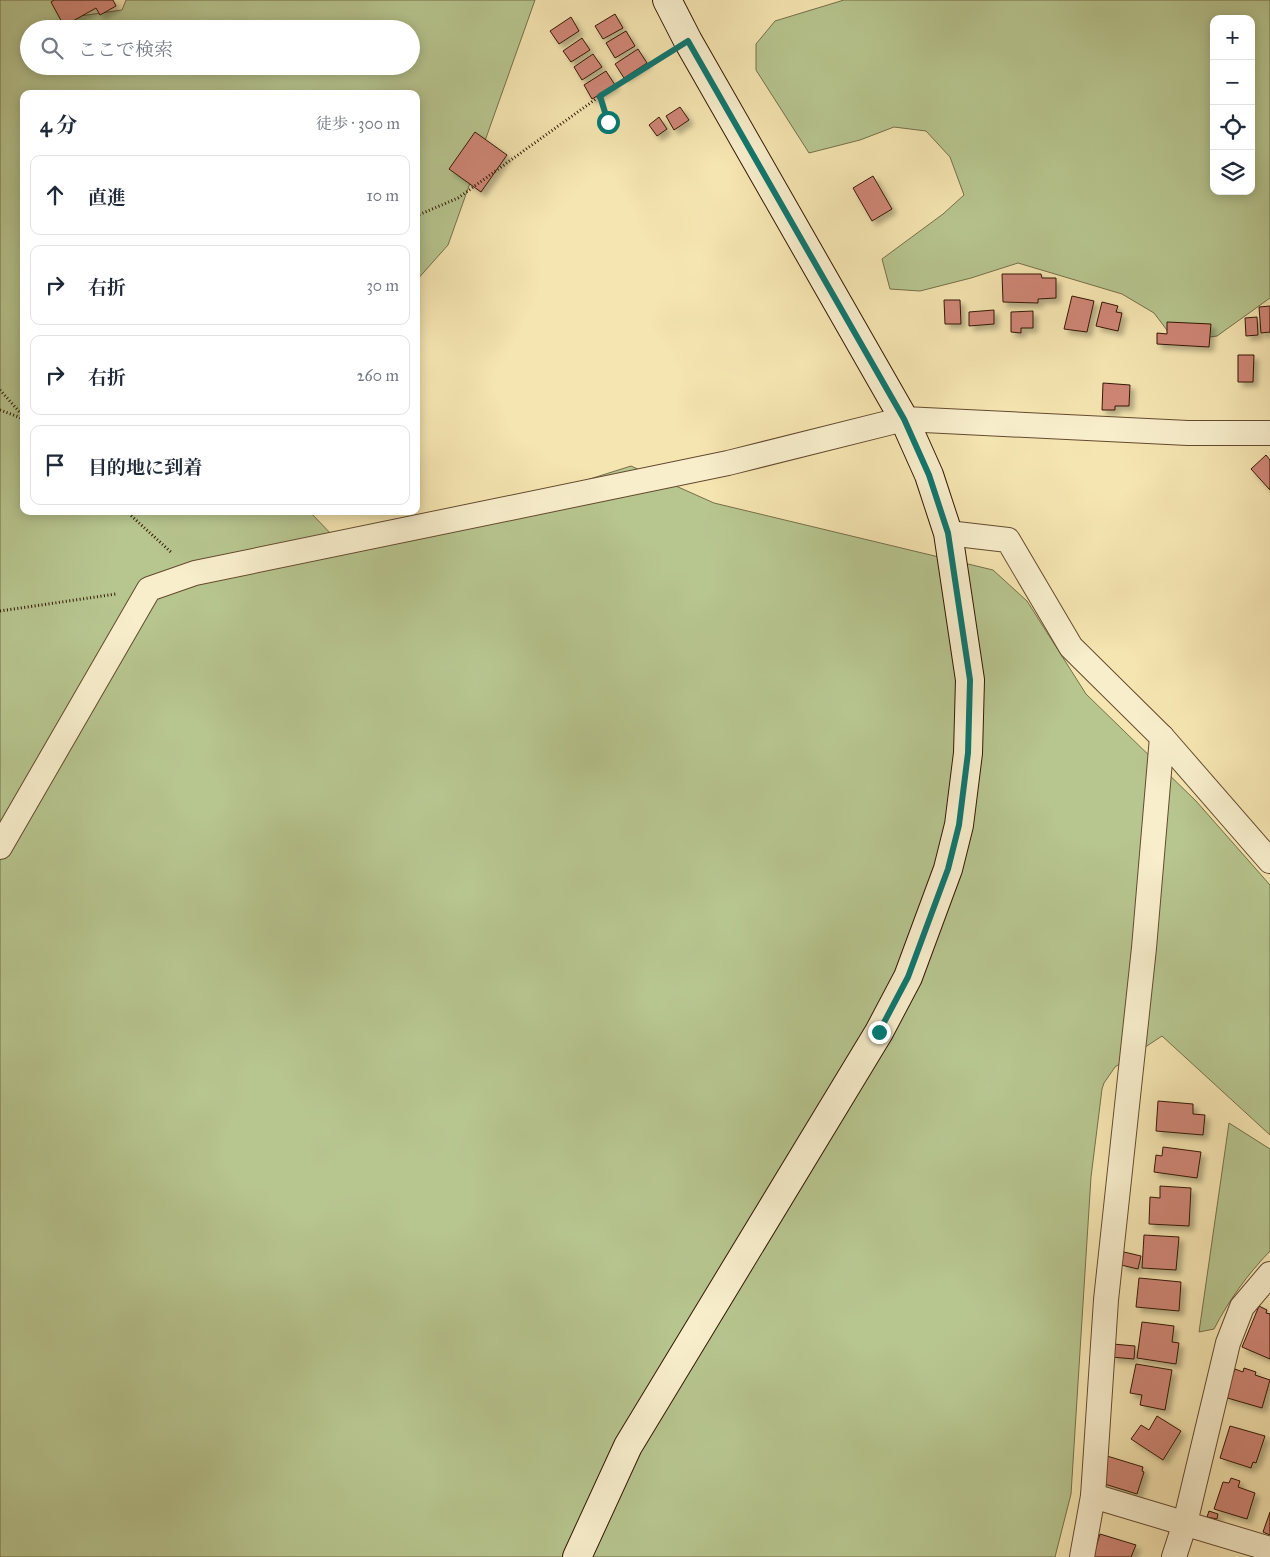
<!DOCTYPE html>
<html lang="ja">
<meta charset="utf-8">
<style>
:root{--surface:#fff;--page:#f2f2f3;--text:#1f2937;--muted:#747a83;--line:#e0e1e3}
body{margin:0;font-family:"IM FELL Great Primer","Noto Serif JP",serif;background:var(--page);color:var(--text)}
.controls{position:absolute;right:15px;top:15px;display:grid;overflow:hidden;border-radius:10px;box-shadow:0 2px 12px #0003}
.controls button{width:45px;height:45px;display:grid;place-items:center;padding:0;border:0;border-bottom:1px solid var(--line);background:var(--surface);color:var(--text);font:25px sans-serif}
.stop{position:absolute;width:15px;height:15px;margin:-11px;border:4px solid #0f766e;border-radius:50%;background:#fff}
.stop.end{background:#0f766e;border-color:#fff;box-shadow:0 1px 5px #0008}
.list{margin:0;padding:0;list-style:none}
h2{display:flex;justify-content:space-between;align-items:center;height:65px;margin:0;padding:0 20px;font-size:21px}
h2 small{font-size:16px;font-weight:400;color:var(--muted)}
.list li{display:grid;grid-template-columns:32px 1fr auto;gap:15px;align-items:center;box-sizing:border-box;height:80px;margin:0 10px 10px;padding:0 10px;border:1px solid var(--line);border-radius:10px}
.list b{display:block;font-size:19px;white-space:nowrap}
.list em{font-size:16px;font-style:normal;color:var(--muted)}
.icon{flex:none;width:28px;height:28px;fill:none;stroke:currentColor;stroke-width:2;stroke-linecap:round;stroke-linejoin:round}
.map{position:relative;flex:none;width:1270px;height:1557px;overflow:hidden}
.search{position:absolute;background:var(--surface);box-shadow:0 2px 12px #0003;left:20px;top:20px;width:400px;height:55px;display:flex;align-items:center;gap:12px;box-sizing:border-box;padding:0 18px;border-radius:28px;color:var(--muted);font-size:19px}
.panel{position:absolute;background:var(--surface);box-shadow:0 2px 12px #0003;left:20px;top:90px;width:400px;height:425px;border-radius:10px}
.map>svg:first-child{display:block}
.green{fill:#b7c58f;stroke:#766e49;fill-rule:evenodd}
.building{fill:#cf8676;stroke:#341703;filter:url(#shadow)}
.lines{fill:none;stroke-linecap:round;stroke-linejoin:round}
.street-casing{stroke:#644a2e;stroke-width:26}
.secondary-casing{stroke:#341703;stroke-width:30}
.path{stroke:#341703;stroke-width:3;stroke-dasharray:1 2.5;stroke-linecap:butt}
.street{stroke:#f8eecc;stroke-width:24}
.secondary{stroke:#f8eecc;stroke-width:28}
.route{stroke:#0f766e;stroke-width:6}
</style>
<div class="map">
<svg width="1270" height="1557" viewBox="0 0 1270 1557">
<defs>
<filter id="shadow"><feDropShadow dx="4.5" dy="4.5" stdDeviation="2.5" flood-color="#0004"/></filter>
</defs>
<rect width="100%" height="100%" fill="#f5e5b1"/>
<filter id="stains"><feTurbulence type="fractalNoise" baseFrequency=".004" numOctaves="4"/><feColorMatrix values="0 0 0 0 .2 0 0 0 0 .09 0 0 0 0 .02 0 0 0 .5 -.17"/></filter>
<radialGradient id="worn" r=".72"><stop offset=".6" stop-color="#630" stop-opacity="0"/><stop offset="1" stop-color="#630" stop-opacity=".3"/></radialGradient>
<g class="green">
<path d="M0,0H52L73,17L122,10L126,0H535L448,245L416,281V94H24V511H309L335,538L368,549L631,466L714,503L993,570L1027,601L1086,694L1196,801L1270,885V1135L1162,1036L1115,1067L1104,1083L1102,1089L1091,1177L1071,1494L1055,1557H0ZM29,29H411V66H29Z"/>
<path d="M844,0H1270V298L1217,336L1176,342L1154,313L1122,294L1018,263L971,278L920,291L890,289L882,259L943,214L964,195L950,157L926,131L894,127L860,140L809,153L756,70V44L775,21ZM1214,19H1251V191H1214Z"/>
<path d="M1229,1123L1270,1149V1251C1247,1275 1229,1300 1214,1329L1199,1332Z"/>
</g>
<g class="building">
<path d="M54,0H113L116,6L100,15L96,8L64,26L51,2Z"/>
<path d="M615,14L623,28L603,39L595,26Z"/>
<path d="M571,17L579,31L559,44L550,31Z"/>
<path d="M626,31L635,46L615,58L606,43Z"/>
<path d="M582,38L590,50L571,62L563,51Z"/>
<path d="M638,49L647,63L624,78L615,64Z"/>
<path d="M593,54L602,67L582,80L574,67Z"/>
<path d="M606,71L615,85L592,99L584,85Z"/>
<path d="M680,107L689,120L674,130L666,116Z"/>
<path d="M659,117L667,129L657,136L649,125Z"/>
<path d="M475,132L507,155L481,192L449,169Z"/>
<path d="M873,176L892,209L872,221L853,188Z"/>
<path d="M1002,274H1041L1042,278H1056V298L1038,299V303L1003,302Z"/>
<path d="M1072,296L1094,301L1087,332L1064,329Z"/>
<path d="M944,300H960L961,324H945Z"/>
<path d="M1102,302L1118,306L1116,312L1122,313L1118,331L1096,326Z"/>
<path d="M1270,306V332L1261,333L1259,307Z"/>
<path d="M994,310V324L969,326V312Z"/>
<path d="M1033,311V328H1021V333L1011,332V312Z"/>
<path d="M1257,317L1258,335L1246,336L1245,318Z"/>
<path d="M1167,322L1211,324L1209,347L1157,344V333L1167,334Z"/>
<path d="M1238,355H1254L1253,382H1238Z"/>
<path d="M1103,383L1130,385L1129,406H1115V410H1102Z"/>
<path d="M1266,455L1270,460V490L1251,469Z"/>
<path d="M1158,1101L1193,1104V1114L1205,1115L1203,1135L1156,1131Z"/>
<path d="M1163,1147L1201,1152L1197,1178L1154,1172L1156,1155L1162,1156Z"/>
<path d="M1160,1186L1191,1188L1189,1226L1149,1224L1150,1197L1160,1198Z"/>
<path d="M1144,1235L1179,1237L1176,1270L1142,1268Z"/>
<path d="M1124,1252L1141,1256L1138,1269L1121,1265Z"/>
<path d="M1139,1278L1181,1282L1179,1311L1136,1307Z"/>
<path d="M1259,1306L1267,1310L1266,1313L1270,1314V1359L1242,1347Z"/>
<path d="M1142,1322L1174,1326L1172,1342L1179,1343L1176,1364L1137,1358Z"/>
<path d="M1113,1344L1135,1346L1134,1359L1111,1357Z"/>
<path d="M1136,1364L1172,1370L1165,1410L1140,1405L1142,1395L1130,1393Z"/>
<path d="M1244,1368L1256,1372L1255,1375L1270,1380L1262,1408L1224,1397L1235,1369L1243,1372Z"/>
<path d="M1157,1416L1181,1431L1163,1460L1131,1439L1141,1425L1149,1430Z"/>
<path d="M1230,1426L1265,1436L1256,1463L1253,1462L1251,1468L1220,1458Z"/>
<path d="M1107,1456L1143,1467L1142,1471L1144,1472L1137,1494L1098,1482Z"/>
<path d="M1231,1478L1240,1481L1238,1487L1255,1493L1247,1519L1214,1509L1223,1482L1229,1483Z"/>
<path d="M1209,1511L1218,1514L1217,1519L1207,1517Z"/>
<path d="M1270,1512V1535L1263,1532Z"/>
<path d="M1100,1534L1136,1545L1131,1557H1093Z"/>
</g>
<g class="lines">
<g class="street-casing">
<g id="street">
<path d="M948,533L1008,540L1071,647L1162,737L1270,861"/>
<path d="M0,847L149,589L195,573L728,463L904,419L1188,433H1270"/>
<path d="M1093,1496L1270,1549"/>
<path d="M1082,1557L1093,1496L1106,1300L1144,948L1162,737"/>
<path d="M1174,1557L1185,1523L1228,1343L1242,1307L1270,1274"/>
</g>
</g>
<g class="secondary-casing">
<path id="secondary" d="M577,1557L628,1446L879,1032L908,977L948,869L959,825L968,753L970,680L948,533L929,475L904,419L688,41L667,0"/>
</g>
<g class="path">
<path d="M600,96L608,122"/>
<path d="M416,216L458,198L600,96L665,55"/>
<path d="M0,390L24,417"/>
<path d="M0,410L24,419"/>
<path d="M126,511L172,553"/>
<path d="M0,611L116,594"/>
</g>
<use href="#street" class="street"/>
<use href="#secondary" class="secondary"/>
</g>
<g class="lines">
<path class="route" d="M608,122L600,96L688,41L904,419L929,475L948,533L970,680L968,753L959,825L948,869L908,977L879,1032"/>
</g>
<rect width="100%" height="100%" filter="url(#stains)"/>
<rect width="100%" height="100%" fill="url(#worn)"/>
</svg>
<div class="controls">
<button>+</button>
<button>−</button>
<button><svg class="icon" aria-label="locate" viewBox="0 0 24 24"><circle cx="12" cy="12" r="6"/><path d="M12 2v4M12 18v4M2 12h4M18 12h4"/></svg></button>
<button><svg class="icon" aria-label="layers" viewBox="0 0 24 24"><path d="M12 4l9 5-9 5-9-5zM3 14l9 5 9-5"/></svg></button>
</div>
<div class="stop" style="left:608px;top:122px"></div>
<div class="stop end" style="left:879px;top:1032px"></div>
<div class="search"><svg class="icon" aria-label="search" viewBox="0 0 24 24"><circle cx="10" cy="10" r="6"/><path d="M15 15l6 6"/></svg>ここで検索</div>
<section class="panel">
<h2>4 分<small>徒歩 · 300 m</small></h2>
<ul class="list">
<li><svg class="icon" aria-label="ahead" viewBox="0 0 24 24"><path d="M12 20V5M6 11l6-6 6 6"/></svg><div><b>直進</b></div><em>10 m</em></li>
<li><svg class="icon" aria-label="right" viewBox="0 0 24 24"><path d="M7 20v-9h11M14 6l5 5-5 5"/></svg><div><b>右折</b></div><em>30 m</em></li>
<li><svg class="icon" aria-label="right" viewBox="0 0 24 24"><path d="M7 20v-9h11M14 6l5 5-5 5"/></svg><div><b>右折</b></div><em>260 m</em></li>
<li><svg class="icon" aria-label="arrive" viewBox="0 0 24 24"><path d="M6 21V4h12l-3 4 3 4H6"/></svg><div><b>目的地に到着</b></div></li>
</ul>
</section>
</div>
